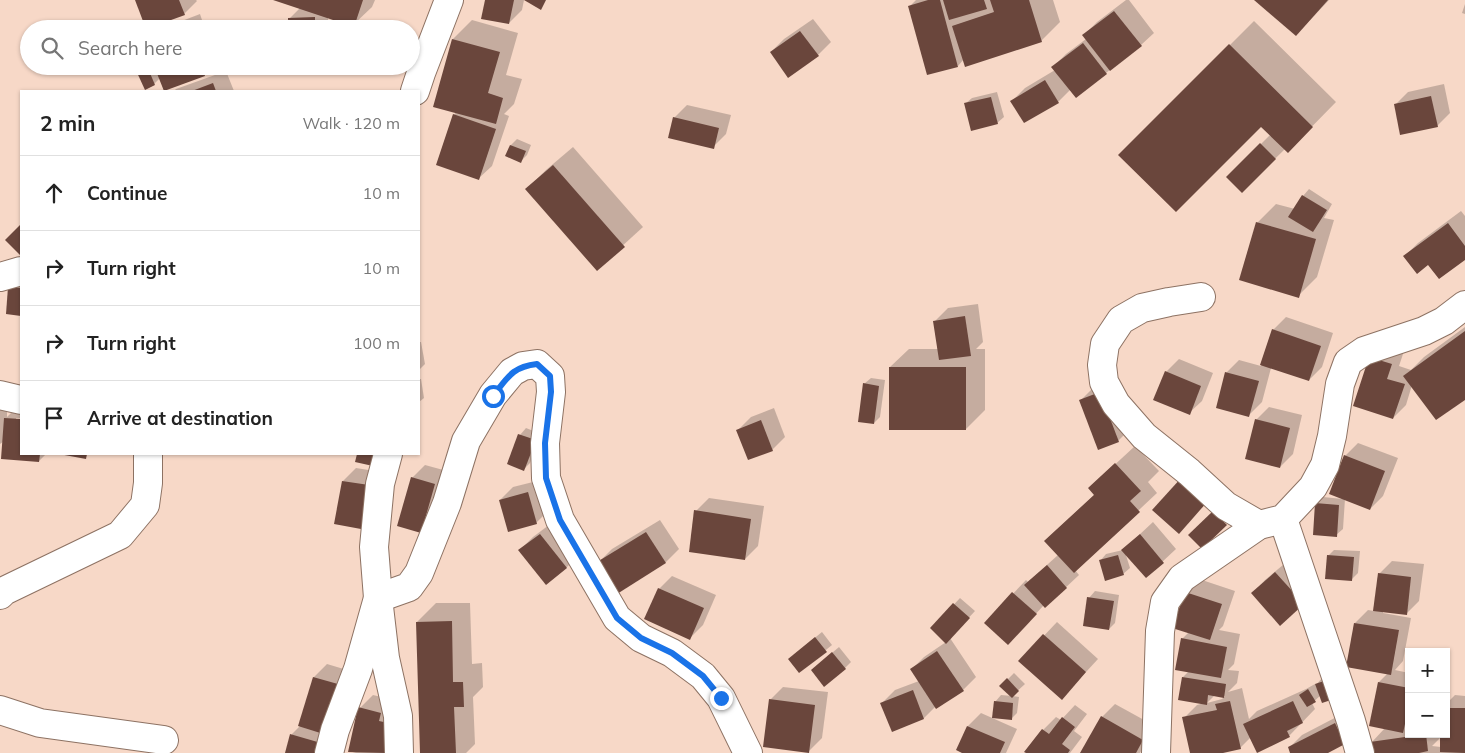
<!DOCTYPE html>
<meta charset="utf-8">
<style>
:root{--surface:#fff;--page:#f2f2f2;--text:#222;--muted:#767676;--line:#e0e0e0}
body{margin:0;font-family:Mulish,sans-serif;background:var(--page);color:var(--text)}
.controls{position:absolute;right:15px;bottom:15px;display:grid;overflow:hidden;border-radius:0px;box-shadow:0 1px 4px #0004}
.controls button{width:45px;height:45px;display:grid;place-items:center;padding:0;border:0;border-bottom:1px solid var(--line);background:var(--surface);color:var(--text);font:25px sans-serif}
.stop{position:absolute;width:15px;height:15px;margin:-11px;border:4px solid #1a73e8;border-radius:50%;background:#fff}
.stop.end{background:#1a73e8;border-color:#fff;box-shadow:0 1px 5px #0008}
.list{margin:0;padding:0;list-style:none}
h2{display:flex;justify-content:space-between;align-items:center;height:65px;margin:0;padding:0 20px;font-size:21px}
h2 small{font-size:16px;font-weight:400;color:var(--muted)}
.list li{display:grid;grid-template-columns:32px 1fr auto;gap:15px;align-items:center;box-sizing:border-box;height:75px;padding:0 20px;border-top:1px solid var(--line)}
.list b{display:block;font-size:19px;white-space:nowrap}
.list em{font-size:16px;font-style:normal;color:var(--muted)}
.icon{flex:none;width:28px;height:28px;fill:none;stroke:currentColor;stroke-width:2;stroke-linecap:round;stroke-linejoin:round}
.map{position:relative;flex:none;width:1465px;height:753px;overflow:hidden}
.search{position:absolute;background:var(--surface);box-shadow:0 1px 4px #0004;left:20px;top:20px;width:400px;height:55px;display:flex;align-items:center;gap:12px;box-sizing:border-box;padding:0 18px;border-radius:28px;color:var(--muted);font-size:19px}
.panel{position:absolute;background:var(--surface);box-shadow:0 1px 4px #0004;left:20px;top:90px;width:400px;height:365px;border-radius:0px}
.map>svg:first-child{display:block}
.shadow{fill:#0003;fill-rule:evenodd}
.building{fill:#6a463c}
.lines{fill:none;stroke-linecap:round;stroke-linejoin:round}
.street-casing{stroke:#8d7263;stroke-width:30}
.street{stroke:#fff;stroke-width:28}
.route{stroke:#1a73e8;stroke-width:6}
</style>
<div class="map">
<svg width="1465" height="753" viewBox="0 0 1465 753">
<rect width="100%" height="100%" fill="#f7d8c7"/>
<g class="shadow">
<path d="M137,0H196L197,1L184,14Z"/>
<path d="M277,0H375L372,7L353,25L328,17V29H289V19L300,8Z"/>
<path d="M486,0H524L522,10L509,23Z"/>
<path d="M916,0H1053L1060,22L1041,41L964,59L958,66L910,6Z"/>
<path d="M1126,0H1129L1154,33L1141,45L1076,97L1070,90L1058,102L1012,101L1025,88L1055,70L1053,67L1066,54L1086,39L1084,35L1097,22Z"/>
<path d="M1256,0H1329L1296,35Z"/>
<path d="M1465,4V14L1462,13Z"/>
<path d="M200,14L205,29H161Z"/>
<path d="M813,19L831,42L818,55L771,52L784,39Z"/>
<path d="M472,20L518,33L506,75L522,79L514,104L504,114L509,116L492,166L479,178L454,115L456,112L435,106L453,39Z"/>
<path d="M1254,21L1336,102L1288,151L1285,149L1242,191L1228,177L1271,134L1261,125L1120,155Z"/>
<path d="M136,66H213L205,75L164,90L160,78L154,84Z"/>
<path d="M226,71L234,91H174L176,89Z"/>
<path d="M1444,84L1450,113L1437,126L1395,105L1408,92Z"/>
<path d="M997,92L1004,117L997,123L965,104L972,98Z"/>
<path d="M687,105L731,115L726,134L713,147L674,118Z"/>
<path d="M517,139L531,145L527,155L520,162L506,156L511,145Z"/>
<path d="M573,147L643,227L597,269L527,189L546,170Z"/>
<path d="M1309,189L1332,204L1324,218L1334,220L1317,277L1298,296L1257,223L1276,204L1295,209L1303,196Z"/>
<path d="M1461,211L1465,216V259L1429,263L1405,256L1418,243Z"/>
<path d="M21,275V314L8,313L9,287Z"/>
<path d="M978,304L983,342L976,349H985V410L966,429L890,367L909,349H938L935,321L948,308Z"/>
<path d="M1286,317L1333,333L1322,367L1309,380L1271,368L1262,402L1249,415L1226,373L1239,360L1261,366L1273,330Z"/>
<path d="M1465,327V398L1412,385L1406,405L1393,418L1370,358L1404,351L1399,366L1411,370L1424,357Z"/>
<path d="M419,342H421L425,364L419,370Z"/>
<path d="M1179,359L1213,373L1202,401L1189,413L1166,372Z"/>
<path d="M871,378L885,380L880,417L874,423L864,384Z"/>
<path d="M419,379H421L424,398L419,402Z"/>
<path d="M1093,388L1131,428L1118,441L1080,401Z"/>
<path d="M0,399H7V417L18,406H21V418H16V420L21,421V454H46L39,461L3,458L4,441L0,444Z"/>
<path d="M1269,407L1302,415L1293,454L1280,467L1256,420Z"/>
<path d="M774,408L785,437L772,450L738,430L751,417Z"/>
<path d="M526,428L541,434L530,463L524,469L520,435Z"/>
<path d="M1358,443L1398,458L1383,496L1370,509L1345,499L1343,529L1336,535L1316,504L1323,497L1343,499L1345,456Z"/>
<path d="M1135,446L1159,471L1148,482L1157,493L1075,570L1079,575L1045,607L1044,605L1021,630L985,623L1026,580L1028,582L1058,555L1045,541L1095,494L1109,470Z"/>
<path d="M425,465L447,471L421,531L412,478Z"/>
<path d="M356,468L381,472L374,514L361,527L343,481Z"/>
<path d="M541,480L549,510L536,523L500,500L513,487Z"/>
<path d="M709,498L764,506L758,546L745,559L696,511Z"/>
<path d="M660,520L679,549L666,562L618,592L599,562L612,549Z"/>
<path d="M553,522L579,555L566,568L520,550L533,537Z"/>
<path d="M1153,522L1176,549L1146,577L1125,552L1130,568L1123,574L1100,561L1106,554L1123,550Z"/>
<path d="M1334,550L1360,551L1358,573L1352,579L1328,556Z"/>
<path d="M1289,560L1303,603L1253,593L1265,580Z"/>
<path d="M1392,561L1424,564L1419,601L1406,614L1383,611V613L1411,618L1403,661L1395,670L1409,673V734H1446V704L1455,695L1465,696V753H1411L1371,743L1385,728L1379,682L1388,673L1355,623L1368,610L1374,611L1379,574ZM1442,736L1441,747L1432,746Z"/>
<path d="M672,576L716,595L703,625L690,638L659,589Z"/>
<path d="M1199,579L1235,591L1223,626L1219,630L1240,634L1234,664L1228,670L1239,671L1237,683L1228,692L1242,688L1249,719L1257,711L1306,689L1315,684L1316,685L1322,678L1333,674L1320,696L1312,703L1315,709L1289,736L1251,737L1240,748L1218,753H1192L1184,718L1197,705L1204,703L1183,677L1189,671L1182,639L1189,632L1186,592ZM1215,695L1225,696L1222,699L1207,703Z"/>
<path d="M1095,591L1119,595L1115,623L1109,629L1089,598Z"/>
<path d="M960,598L975,611L950,638L976,677L963,690L936,706L924,718L893,731L882,703L895,690L919,681L911,670L924,657L946,642L932,628Z"/>
<path d="M436,603H470L472,664L482,663L483,687L473,697L475,744L466,753H421L417,622Z"/>
<path d="M1057,622L1098,659L1074,685L1020,661Z"/>
<path d="M822,632L832,645L800,671L796,653Z"/>
<path d="M839,647L851,662L845,668L819,664Z"/>
<path d="M327,664L357,673L327,753H286L292,734L300,726L314,677Z"/>
<path d="M1014,673L1025,684L1012,696L1019,697L1017,713L1011,719L995,702L1001,695L1012,696L1001,686Z"/>
<path d="M783,687L828,692L822,738L809,751L770,700Z"/>
<path d="M373,695L394,700L390,753H356L349,751L360,708Z"/>
<path d="M1115,704L1155,726L1140,753H1082L1102,717Z"/>
<path d="M1075,705L1087,714L1074,731L1082,737L1070,753H1028L1026,752L1043,730L1056,717L1061,720Z"/>
<path d="M1348,711L1358,730L1325,753H1292L1289,748L1302,735Z"/>
<path d="M981,713L1017,729L1006,753H965L958,750L968,726Z"/>
</g>
<g class="building">
<path d="M135,0H179L185,15L146,29Z"/>
<path d="M273,0H363L354,27Z"/>
<path d="M485,0H514L509,24L481,19Z"/>
<path d="M524,0H546L541,10Z"/>
<path d="M928,0H940L958,67L927,75L908,6Z"/>
<path d="M943,0H984L987,9L949,20Z"/>
<path d="M990,0H1029L1042,42L965,67L952,26L994,12Z"/>
<path d="M1254,0H1328L1296,36Z"/>
<path d="M1114,11L1142,46L1110,71L1082,35Z"/>
<path d="M315,17V29H288V18Z"/>
<path d="M800,31L819,56L788,78L770,52Z"/>
<path d="M452,39L500,52L488,93L503,98L496,124L433,107Z"/>
<path d="M1083,43L1107,74L1076,98L1051,67Z"/>
<path d="M1229,44L1313,127L1288,153L1261,127L1176,212L1118,155Z"/>
<path d="M134,66H147L155,85L145,90Z"/>
<path d="M154,66H202L205,76L164,91Z"/>
<path d="M1045,80L1059,103L1024,123L1010,101Z"/>
<path d="M213,83L216,91H192Z"/>
<path d="M1431,96L1438,127L1400,135L1394,104Z"/>
<path d="M991,97L998,124L971,131L964,103Z"/>
<path d="M453,114L496,129L479,180L436,165Z"/>
<path d="M673,117L719,128L714,149L668,138Z"/>
<path d="M1260,143L1276,159L1242,193L1226,177Z"/>
<path d="M510,145L526,151L521,163L505,156Z"/>
<path d="M553,165L625,247L597,271L525,189Z"/>
<path d="M1302,195L1327,210L1313,232L1288,217Z"/>
<path d="M1256,222L1316,239L1299,298L1239,280Z"/>
<path d="M1448,223L1465,246V260L1439,279L1428,265L1417,274L1403,256Z"/>
<path d="M21,224V256L5,240Z"/>
<path d="M8,287L21,288V316L6,314Z"/>
<path d="M965,316L971,356L939,360L933,321Z"/>
<path d="M1272,329L1321,346L1309,381L1260,365Z"/>
<path d="M1465,331V400L1436,420L1403,376Z"/>
<path d="M1369,357L1392,364L1387,379L1405,384L1393,419L1353,406Z"/>
<rect x="889" y="367" width="77" height="63"/>
<path d="M1165,371L1201,386L1190,415L1153,400Z"/>
<path d="M1225,372L1259,381L1249,417L1216,408Z"/>
<path d="M863,383L879,386L874,424L858,422Z"/>
<path d="M1100,392L1119,442L1098,450L1079,400Z"/>
<path d="M4,418L21,419V454H40L39,462L1,459Z"/>
<path d="M1255,419L1290,428L1280,468L1245,459Z"/>
<path d="M761,420L773,451L748,460L736,430Z"/>
<path d="M518,434L536,440L524,471L507,464Z"/>
<path d="M59,454H87L86,459Z"/>
<path d="M357,454H376L373,466L355,462Z"/>
<path d="M1344,455L1385,471L1370,510L1329,494Z"/>
<path d="M1115,463L1141,491L1130,501L1140,512L1074,573L1044,541L1094,495L1088,488Z"/>
<path d="M411,477L435,484L421,533L397,526Z"/>
<path d="M1182,477L1208,501L1179,534L1152,510Z"/>
<path d="M342,481L369,485L361,529L334,524Z"/>
<path d="M528,492L537,524L508,532L499,500Z"/>
<path d="M1315,503L1339,505L1337,537L1313,535Z"/>
<path d="M694,510L751,519L745,560L689,552Z"/>
<path d="M1213,511L1227,525L1202,549L1188,535Z"/>
<path d="M646,532L666,563L617,594L597,562Z"/>
<path d="M540,534L567,568L546,585L518,550Z"/>
<path d="M1140,534L1164,563L1146,578L1121,550Z"/>
<path d="M1118,555L1124,575L1105,581L1099,560Z"/>
<path d="M1327,555L1354,557L1352,581L1325,579Z"/>
<path d="M1047,565L1067,588L1045,608L1024,585Z"/>
<path d="M1275,572L1304,604L1280,626L1251,593Z"/>
<path d="M1378,573L1411,577L1407,615L1373,611Z"/>
<path d="M658,588L704,608L690,640L644,619Z"/>
<path d="M1012,592L1037,614L1008,645L984,623Z"/>
<path d="M1185,592L1222,604L1210,640L1172,628Z"/>
<path d="M1087,597L1114,601L1109,630L1083,626Z"/>
<path d="M953,603L970,618L946,644L930,628Z"/>
<path d="M452,621L453,682H463L464,707H454L456,753H420L416,622Z"/>
<path d="M1354,623L1399,630L1391,675L1346,667Z"/>
<path d="M1043,634L1086,672L1062,700L1018,661Z"/>
<path d="M815,637L827,652L799,673L788,659Z"/>
<path d="M1181,638L1227,647L1221,678L1175,670Z"/>
<path d="M937,651L964,691L936,709L910,669Z"/>
<path d="M832,652L846,669L824,687L811,670Z"/>
<path d="M313,677L345,686L330,736L298,726Z"/>
<path d="M1182,677L1226,684L1224,698L1208,695L1207,705L1178,700Z"/>
<path d="M1007,678L1019,691L1012,698L999,686Z"/>
<path d="M1327,680L1334,699L1322,703L1315,684Z"/>
<path d="M1378,682L1409,688V706L1403,733L1369,726Z"/>
<path d="M1308,689L1316,702L1307,707L1299,695Z"/>
<path d="M913,690L924,719L892,732L880,703Z"/>
<path d="M769,699L815,705L809,753L763,747Z"/>
<path d="M994,701L1013,703L1012,720L992,718Z"/>
<path d="M1230,701L1241,749L1223,753H1190L1182,717L1217,710L1215,704Z"/>
<path d="M1293,701L1303,723L1287,731L1290,737L1257,753L1243,724Z"/>
<path d="M358,707L381,713L379,721L393,724L386,753L348,752Z"/>
<path d="M1446,708H1465V753L1440,752V734H1446Z"/>
<path d="M1101,716L1143,740L1136,753H1080Z"/>
<path d="M1062,717L1075,727L1062,744L1070,750L1068,753H1026L1024,752L1042,729L1049,734Z"/>
<path d="M1335,723L1345,744L1328,753H1290L1288,747Z"/>
<path d="M967,726L1005,742L1000,753H962L956,750Z"/>
<path d="M290,734L321,743L318,753H285Z"/>
<path d="M1426,734L1428,751L1419,753H1371L1370,742Z"/>
</g>
<g class="lines">
<g class="street-casing">
<g id="street">
<path d="M415,91L421,73L449,0"/>
<path d="M0,277L21,271"/>
<path d="M1201,297L1169,302L1142,308L1121,320L1105,344L1102,365L1104,382L1116,404L1144,436L1189,472L1226,506L1259,525"/>
<path d="M0,395L21,400"/>
<path d="M388,454L380,484L374,547L378,598L385,658L398,716L399,753"/>
<path d="M1283,519L1351,721L1360,753"/>
<path d="M0,595L4,591L120,535L145,505L148,483V454"/>
<path d="M0,710L40,723L164,740"/>
<path d="M329,753L335,730L358,669L378,598L409,587L419,573L447,503L466,441L493,395L512,372L523,366L537,364L550,376L551,392L545,443L546,478L560,520L617,618L641,638L672,653L703,676L721,698L748,753"/>
<path d="M1156,753L1160,631L1165,602L1182,578L1259,525L1283,519L1313,487L1325,465L1332,436L1340,384L1348,362L1364,351L1424,331L1444,321L1465,305"/>
</g>
</g>
<use href="#street" class="street"/>
</g>
<g class="lines">
<path class="route" d="M493,396C508,377 512,367 537,364L550,376L551,392L545,443L546,478L560,520L617,618L641,638L672,653L703,676L721,698"/>
</g>
</svg>
<div class="controls">
<button>+</button>
<button>−</button>
</div>
<div class="stop" style="left:493px;top:396px"></div>
<div class="stop end" style="left:721px;top:698px"></div>
<div class="search"><svg class="icon" aria-label="search" viewBox="0 0 24 24"><circle cx="10" cy="10" r="6"/><path d="M15 15l6 6"/></svg>Search here</div>
<section class="panel">
<h2>2 min<small>Walk · 120 m</small></h2>
<ul class="list">
<li><svg class="icon" aria-label="ahead" viewBox="0 0 24 24"><path d="M12 20V5M6 11l6-6 6 6"/></svg><div><b>Continue</b></div><em>10 m</em></li>
<li><svg class="icon" aria-label="right" viewBox="0 0 24 24"><path d="M7 20v-9h11M14 6l5 5-5 5"/></svg><div><b>Turn right</b></div><em>10 m</em></li>
<li><svg class="icon" aria-label="right" viewBox="0 0 24 24"><path d="M7 20v-9h11M14 6l5 5-5 5"/></svg><div><b>Turn right</b></div><em>100 m</em></li>
<li><svg class="icon" aria-label="arrive" viewBox="0 0 24 24"><path d="M6 21V4h12l-3 4 3 4H6"/></svg><div><b>Arrive at destination</b></div></li>
</ul>
</section>
</div>
